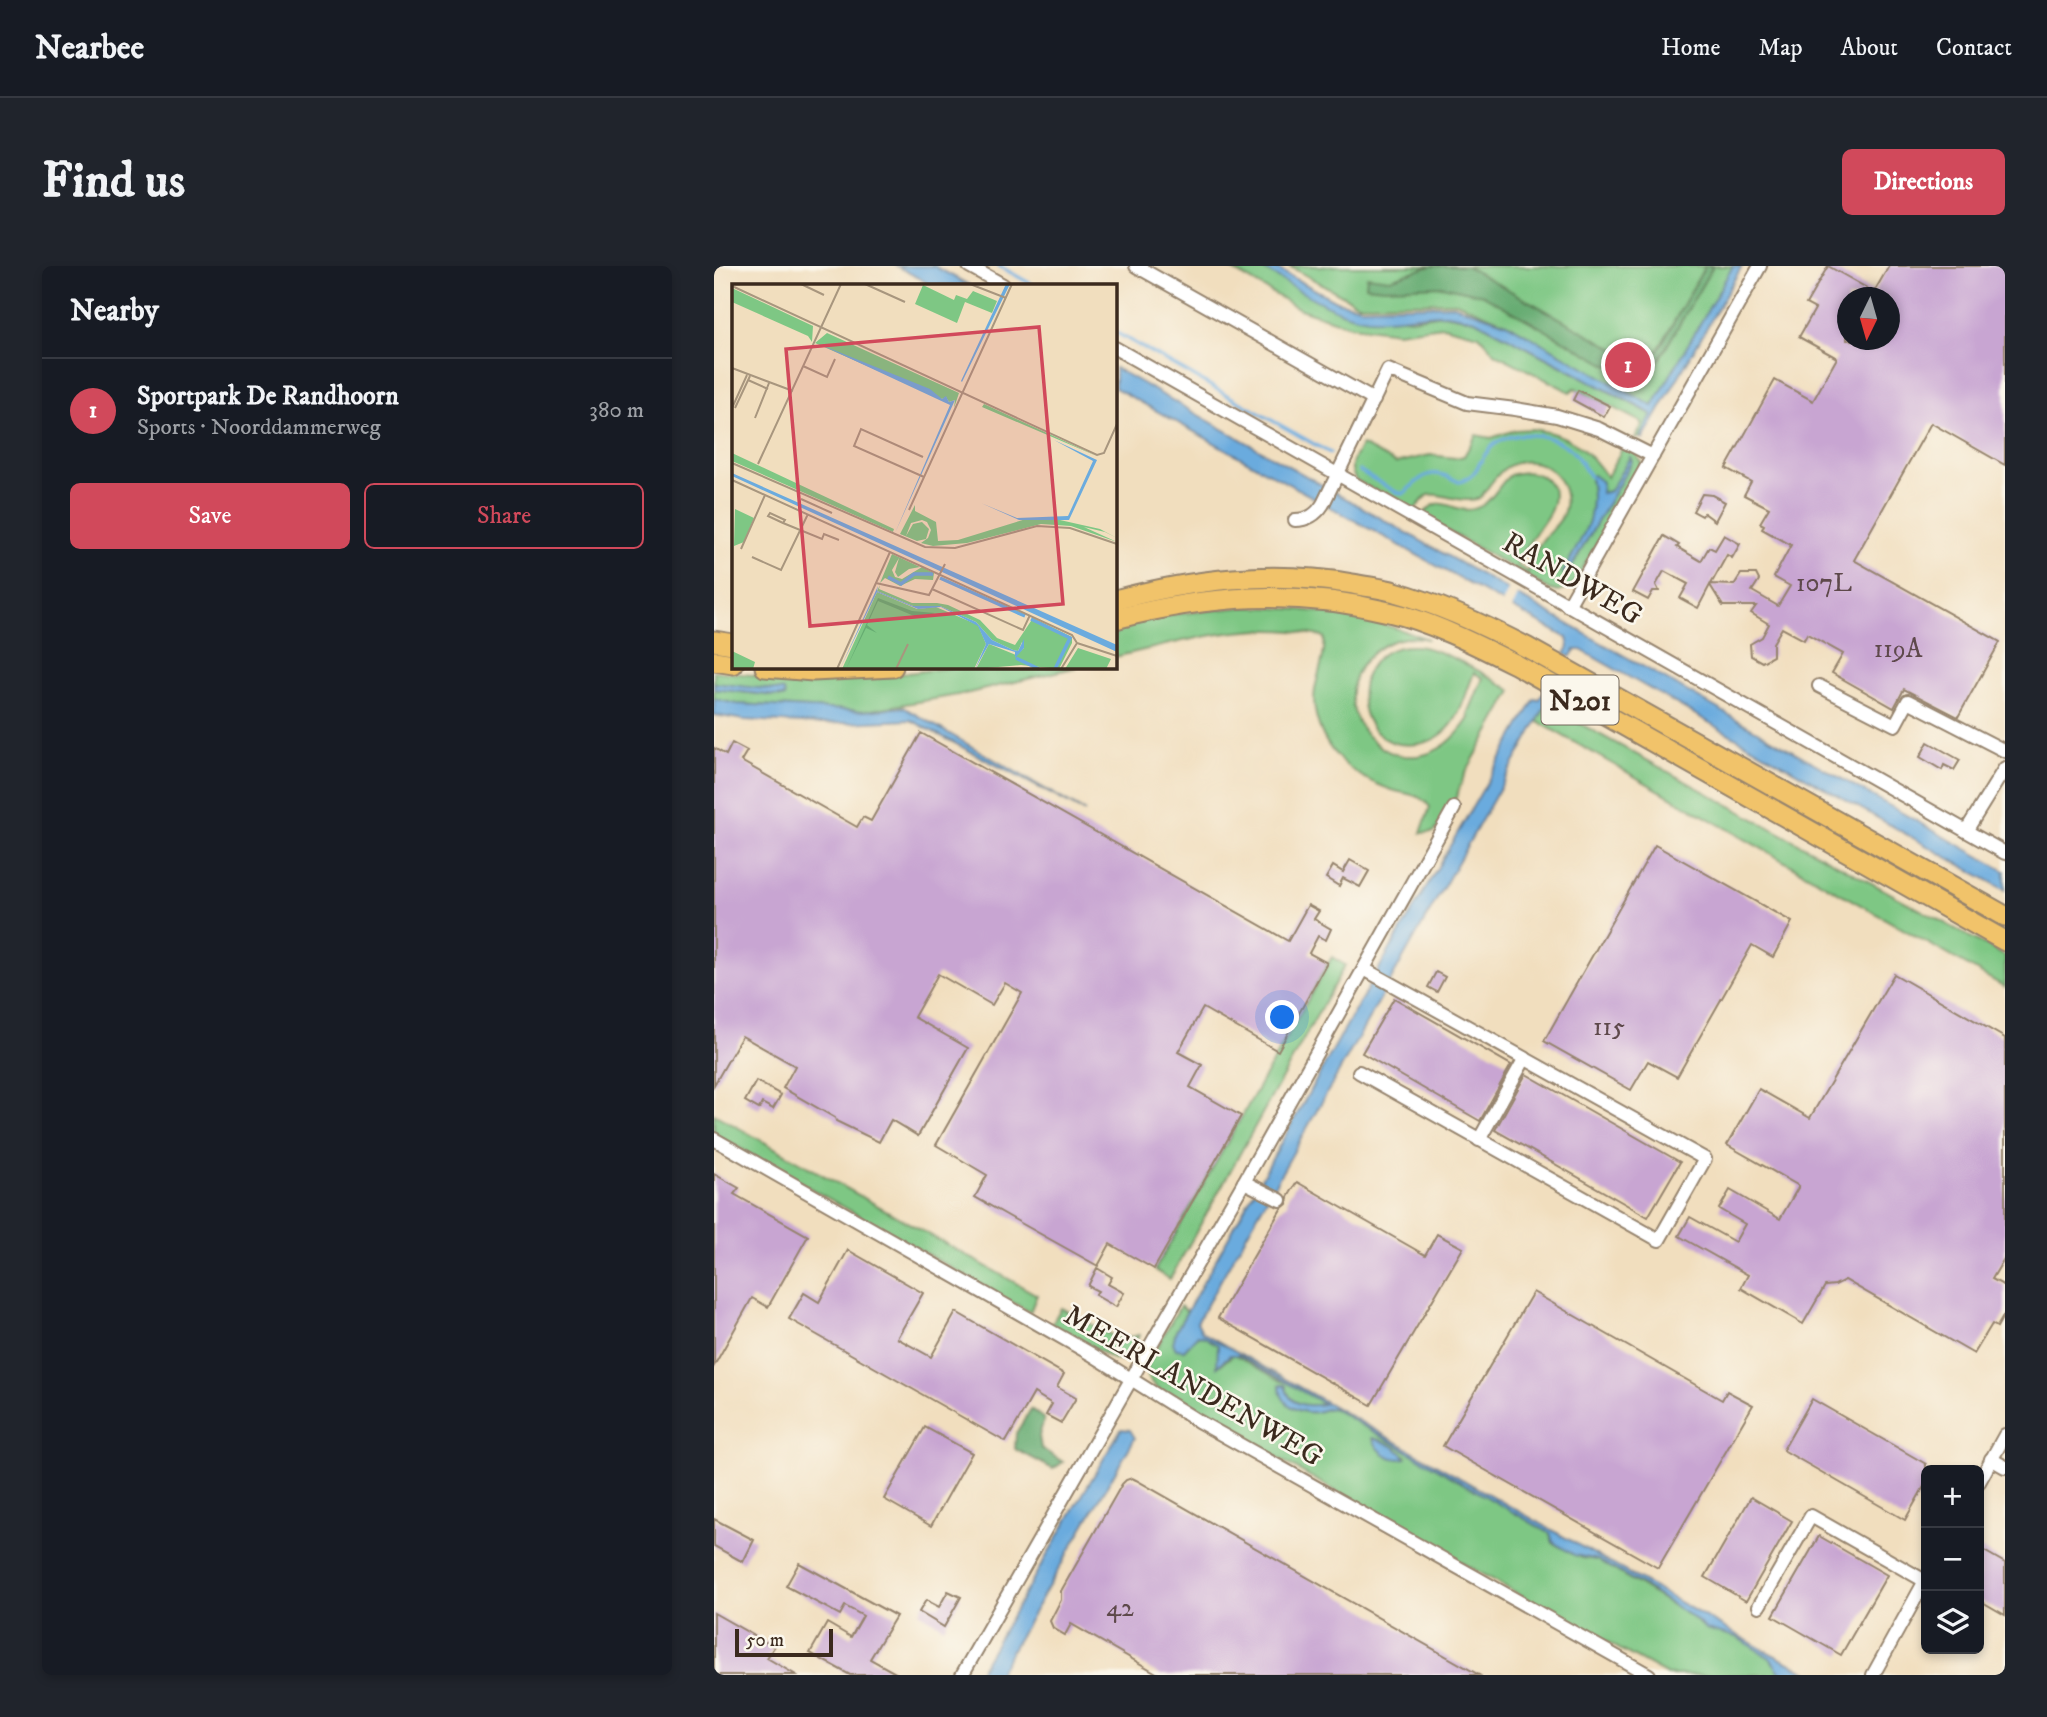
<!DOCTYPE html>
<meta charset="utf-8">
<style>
:root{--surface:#171b24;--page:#20242c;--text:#f1f3f6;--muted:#9ea1a6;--line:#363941;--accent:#d1495b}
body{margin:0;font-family:"IM FELL DW Pica",serif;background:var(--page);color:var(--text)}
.controls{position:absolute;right:21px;bottom:21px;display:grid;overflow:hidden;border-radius:10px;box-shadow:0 4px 10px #0003}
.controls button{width:63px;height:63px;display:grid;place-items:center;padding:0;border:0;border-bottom:2px solid var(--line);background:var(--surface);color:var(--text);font:35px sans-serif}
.compass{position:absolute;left:1123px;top:21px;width:63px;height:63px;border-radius:50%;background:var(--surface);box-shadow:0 4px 10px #0003;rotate:185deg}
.scale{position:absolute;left:21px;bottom:18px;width:98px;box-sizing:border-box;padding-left:7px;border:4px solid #3b2a1e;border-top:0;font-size:19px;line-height:24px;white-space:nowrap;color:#3b2a1e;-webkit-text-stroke:5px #fbf7ec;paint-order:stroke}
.you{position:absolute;left:569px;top:752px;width:24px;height:24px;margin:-18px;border:5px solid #fff;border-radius:50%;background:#1a73e8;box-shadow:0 0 0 10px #1a73e833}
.badge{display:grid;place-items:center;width:46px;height:46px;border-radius:50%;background:var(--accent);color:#fff;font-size:23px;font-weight:700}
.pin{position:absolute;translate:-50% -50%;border:4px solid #fff;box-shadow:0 2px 7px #0006}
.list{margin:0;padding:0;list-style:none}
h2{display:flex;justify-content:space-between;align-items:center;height:91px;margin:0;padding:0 28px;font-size:30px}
h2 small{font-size:23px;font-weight:400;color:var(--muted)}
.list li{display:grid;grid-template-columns:46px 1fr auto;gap:21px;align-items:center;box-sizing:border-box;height:105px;padding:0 28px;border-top:2px solid var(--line)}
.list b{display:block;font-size:26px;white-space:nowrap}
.list p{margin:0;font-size:23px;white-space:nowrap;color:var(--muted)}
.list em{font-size:23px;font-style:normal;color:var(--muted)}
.actions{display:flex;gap:14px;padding:21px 28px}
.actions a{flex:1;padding:16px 0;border:2px solid var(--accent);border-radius:10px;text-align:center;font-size:24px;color:var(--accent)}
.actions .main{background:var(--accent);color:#fff}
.icon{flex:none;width:38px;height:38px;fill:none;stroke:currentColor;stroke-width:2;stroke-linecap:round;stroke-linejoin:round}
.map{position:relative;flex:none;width:1291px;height:1409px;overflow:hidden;border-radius:10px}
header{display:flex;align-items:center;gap:42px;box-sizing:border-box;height:98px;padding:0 35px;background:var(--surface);border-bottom:2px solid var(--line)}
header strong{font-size:33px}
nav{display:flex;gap:38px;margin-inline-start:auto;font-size:24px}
.intro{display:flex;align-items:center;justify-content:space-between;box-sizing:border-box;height:168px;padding:0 42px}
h1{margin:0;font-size:49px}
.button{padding:18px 32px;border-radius:10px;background:var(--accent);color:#fff;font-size:24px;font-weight:700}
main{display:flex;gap:42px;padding:0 42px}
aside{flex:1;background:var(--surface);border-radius:10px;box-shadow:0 4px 10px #0003}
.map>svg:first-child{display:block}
.green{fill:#7ec784;stroke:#5c7851;stroke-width:2;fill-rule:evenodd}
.forest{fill:#66ac72;stroke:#506b48;stroke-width:2}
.water{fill:#6babde;stroke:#536a7e;stroke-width:2}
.pier{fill:#f1debe}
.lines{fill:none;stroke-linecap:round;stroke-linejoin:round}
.stream{stroke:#6babde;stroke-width:3.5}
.building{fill:#c8a5d2;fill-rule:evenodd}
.minor-casing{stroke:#96846e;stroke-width:16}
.highway-casing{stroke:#96846e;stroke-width:23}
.minor{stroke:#fff;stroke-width:12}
.highway{stroke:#f1c36a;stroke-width:19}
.labels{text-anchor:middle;stroke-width:5;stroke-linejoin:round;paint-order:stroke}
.number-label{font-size:26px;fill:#5e494b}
.shield{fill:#fbf7ec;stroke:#75685c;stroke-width:2}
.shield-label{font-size:28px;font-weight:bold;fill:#3b2a1e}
.street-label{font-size:30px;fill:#3b2a1e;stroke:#fbf7ec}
.inset-river{fill:none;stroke:#6babde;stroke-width:3.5}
.inset-road{fill:none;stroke:#a8967e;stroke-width:2}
.view{fill:#d1495b;fill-opacity:0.15;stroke:#d1495b;stroke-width:3.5}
.inset-edge{fill:none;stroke:#3b2a1e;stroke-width:3.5}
</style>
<header>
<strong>Nearbee</strong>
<nav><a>Home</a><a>Map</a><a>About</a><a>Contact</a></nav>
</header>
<div class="intro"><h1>Find us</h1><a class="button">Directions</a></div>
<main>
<aside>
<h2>Nearby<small></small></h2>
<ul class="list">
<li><span class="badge">1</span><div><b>Sportpark De Randhoorn</b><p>Sports · Noorddammerweg</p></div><em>380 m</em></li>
</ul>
<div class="actions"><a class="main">Save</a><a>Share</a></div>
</aside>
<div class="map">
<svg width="1291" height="1409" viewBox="0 0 1291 1409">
<rect width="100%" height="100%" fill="#fbf7ec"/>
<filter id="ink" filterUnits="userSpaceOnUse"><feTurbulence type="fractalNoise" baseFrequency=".0143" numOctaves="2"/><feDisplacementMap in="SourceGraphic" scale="14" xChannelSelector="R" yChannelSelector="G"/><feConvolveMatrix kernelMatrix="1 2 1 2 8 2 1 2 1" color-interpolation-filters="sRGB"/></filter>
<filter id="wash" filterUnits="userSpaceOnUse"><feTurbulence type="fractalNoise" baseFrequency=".00686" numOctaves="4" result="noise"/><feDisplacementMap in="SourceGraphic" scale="28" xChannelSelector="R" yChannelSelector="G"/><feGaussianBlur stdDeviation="1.57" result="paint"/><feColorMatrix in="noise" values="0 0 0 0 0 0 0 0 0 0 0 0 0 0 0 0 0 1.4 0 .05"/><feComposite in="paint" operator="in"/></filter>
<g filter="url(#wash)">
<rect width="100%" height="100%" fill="#f1debe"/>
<g class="green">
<path d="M512,0H543L623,43L697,53L729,48L761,54L939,149L927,171L921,173L929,158L927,156L861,122L856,126L782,88L765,69L729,60L683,66L637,60L586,43Z"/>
<path d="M575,0H1019L939,141L792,57L742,36L644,38Z"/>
<path d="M818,163C858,169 868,180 893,211L909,181L920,185L927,196L926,202L859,319L845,326L837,324L708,250C731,220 739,256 769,239C780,232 786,217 796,209C814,203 828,206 839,222C844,244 827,257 817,274C812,282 807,291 803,299L814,306C818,296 821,285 827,276C835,264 849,257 851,241C856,208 819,182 790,203C781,210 773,223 766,232C747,239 723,225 715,229C708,232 705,241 698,245L642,214C633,200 640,191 648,179L682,197L716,189L741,192L750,190L762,169L777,172L801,164ZM916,192L918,195L857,302L849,306C869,270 884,254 876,211L887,227L897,225Z"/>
<path d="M530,341C598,342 649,349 714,373C693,369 675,373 659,387C594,442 694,547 755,452L754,448L769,412L760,407C754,421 750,438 742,452C734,466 720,476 704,478C632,489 629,376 701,380C727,382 776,410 798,425L750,510L738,542L720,566L707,567L716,541C705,527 694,529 678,524C639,511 608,486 601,444C596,419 613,396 610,371C599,369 588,366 578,365C519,359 457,378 401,391V362L461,348Z"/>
<path d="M240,401H363L255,427L151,445L23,438L0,433V423L71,431L0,417V405L75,413L163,411Z"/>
<path d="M832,439L1291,690V721L823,455Z"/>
<path d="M618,691L631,699L456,1013L441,1004Z"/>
<path d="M0,848L323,1029L316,1046L0,868Z"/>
<path d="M466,1040L473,1045L462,1065L470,1084L484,1069L491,1071L504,1079L505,1100L520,1088L567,1115L573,1116L610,1138C591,1141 575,1140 571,1119H566C573,1138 578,1148 602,1146C608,1145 612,1142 618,1142L832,1265L836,1267L839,1277L868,1292L884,1294L979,1352L985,1358L1022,1371L1057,1392L1069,1409H953L755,1301L444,1124L433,1111V1099ZM659,1173L669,1175L692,1190C674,1192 668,1188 659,1173Z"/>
<path d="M347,1042L399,1070L409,1073L425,1069L416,1089L410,1095L401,1094L337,1059Z"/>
</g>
<g class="forest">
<path d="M717,0H752L926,97L938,95L991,0H999L938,106C931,112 922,112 913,110L769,29L728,20L670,22L652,20L653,10L676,13Z"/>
<path d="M317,1143L330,1153L325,1170L327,1182L349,1196L339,1203L301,1183L302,1167Z"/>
</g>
<g class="water">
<path d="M183,0H220L255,19H217Z"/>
<path d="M544,0H558L622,35L647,41L740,39L792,57L939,140L1019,0H1028L929,173L927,171L938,148L761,54C751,52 739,48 729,48C706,48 682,55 657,53C623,52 574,17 544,0Z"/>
<path d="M401,102L1291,605V624L867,384H861L856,391L851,388L855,381L853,372L401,122Z"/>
<path d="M916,191L918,195L857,302L850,308L849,307C868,270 884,254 876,211L879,209L888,216L887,227L896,225Z"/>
<path d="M0,417L70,425L71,431L0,423Z"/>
<path d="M829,427L834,431L830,437L832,439L813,474L483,1056L488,1066L1050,1384L1099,1409H1068L1056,1392L1022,1371L992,1363L979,1352L931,1321L884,1294L860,1289L839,1276L836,1267L832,1265L618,1142C612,1142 608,1145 602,1146C584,1148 565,1138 566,1119H571C575,1140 591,1141 610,1138L524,1089H516L503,1101L504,1079L491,1071L484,1069L470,1084L462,1083L459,1077L462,1065L644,739L821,433L825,434Z"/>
<path d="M0,433L23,438L151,445L189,441L371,546L197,454L107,458L30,454L0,449Z"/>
<path d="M407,1163L416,1164L421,1172L283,1409H263Z"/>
<path d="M659,1172C671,1175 685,1182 692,1192C678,1196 663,1186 659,1172Z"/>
</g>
<path class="pier" d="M795,322L805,327L797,345L787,340Z"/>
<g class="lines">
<g class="stream">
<path d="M285,0L319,19"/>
<path d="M401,66L616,187"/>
<path d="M646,205L682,226L689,228C711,209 715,200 745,216C764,210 762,200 773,186C792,162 835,165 857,184C865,191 870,202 876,211"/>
</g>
</g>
<g id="blocks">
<g class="building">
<path d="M1114,0L1160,26L1175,0H1291V199L1217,157L1140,294L1286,376L1244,451L1190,423L1180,442L1118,407L1129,388L1093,368L1090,374L1068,362L1059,377V390L1048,396L1037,390L1036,378L1048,371L1055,358L1037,347L1042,340H1009L996,319L984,342L966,332L974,318L950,305L942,319L945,325H939L934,334L919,326L950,270L965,279L963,281L987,295L995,281L1001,284L1010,269L1026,278L1018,292L1013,289L997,318L1020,319L1027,308H1042L1045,314L1038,325L1064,340L1076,320L1060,311L1077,279L1048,263L1050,259L1046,257L1055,242L1030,229L1037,216L1012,202L1061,114L1099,135L1123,92L1085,71L1101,43L1092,38ZM1133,32H1175V74H1133Z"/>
<path d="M864,124L896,140L890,151L859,134Z"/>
<path d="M988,228L998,229L1011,236L1001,255L990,247L988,250L979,245Z"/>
<path d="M207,467L574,675L594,639L605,645L600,653L617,663L612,674L604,670L595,687L613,697L564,785L489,742L464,786L488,799L476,821L527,850L440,1003L396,978L384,1000L296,951L261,931L273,909L222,879L308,727L291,717L278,739L224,708L200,751L254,782L204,870L177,854L165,876L122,855L121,852L69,822L81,800L28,770L0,819V482L12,489L18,477L33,485L27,495L143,561L149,551L157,555Z"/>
<path d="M1214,476L1246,494L1240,504L1230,499L1228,504L1206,491Z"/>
<path d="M941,579L1078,656L1059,691L1038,679L963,811L934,795L917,824L830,775Z"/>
<path d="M636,594L655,605L646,621L629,612L625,620L612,612L619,600L629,606Z"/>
<path d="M722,706L731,711L723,726L714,721Z"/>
<path d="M1180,708L1291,772V991L1278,1013L1291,1020V1047L1283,1061L1278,1058L1260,1088L1131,1014L1121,1019L1111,1020L1089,1058L1027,1022L1034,1009L965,970L976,951L1021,976L1031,958L1005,943L1016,924L1066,953L1085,920L1013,879L1045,823L1096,852Z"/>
<path d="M680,732L797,799L766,855L648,787Z"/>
<path d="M812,808L966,896L934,951L781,864Z"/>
<path d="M42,815L67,829L59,843L48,837L45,843L31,835Z"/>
<path d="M0,908L25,922L20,928L94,970L54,1041L38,1032L0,1100Z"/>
<path d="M583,916L711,989L723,968L749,982L657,1139L504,1052L567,943L573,938L574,931Z"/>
<path d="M134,984L209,1027L183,1072L217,1091L242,1046L350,1108L343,1121L362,1132L347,1157L332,1149L338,1138L320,1127L292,1176L75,1053L90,1027L105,1036Z"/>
<path d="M383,1002L398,1011L394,1018L410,1027L402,1041L381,1029L384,1025L374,1020Z"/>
<path d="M819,1026L1008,1134L1013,1125L1039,1139L944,1302L729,1180Z"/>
<path d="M1098,1133L1212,1198V1217L1191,1254L1069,1184Z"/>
<path d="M211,1161L258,1187L217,1260L170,1233Z"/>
<path d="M418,1212L422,1214L765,1409H446L357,1358L351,1369L339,1362L336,1355L347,1334V1325L408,1218L412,1214Z"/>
<path d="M1037,1231L1078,1255L1032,1335L991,1311Z"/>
<path d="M0,1253L40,1274L29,1296L0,1280Z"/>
<path d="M1105,1270L1173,1309L1127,1389L1059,1350Z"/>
<path d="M1265,1282L1291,1297V1349L1265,1334Z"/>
<path d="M85,1297L182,1350L156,1393L185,1409H136L96,1387L113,1357L137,1371L149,1350L131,1340L126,1349L72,1320Z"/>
<path d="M234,1325L247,1331L230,1361L205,1346L212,1334L225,1341Z"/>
<path d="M0,1347L60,1381L53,1392L82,1409H0Z"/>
</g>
</g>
</g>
<g filter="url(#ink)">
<use href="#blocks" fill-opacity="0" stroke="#96846e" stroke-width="2"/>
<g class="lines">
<g class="minor-casing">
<g id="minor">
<path d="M255,0L289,19"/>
<path d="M422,0L660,134"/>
<path d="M401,82L1291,587"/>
<path d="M581,254C594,254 602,249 609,238L674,104L753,137L801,143L843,150L885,163L939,190"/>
<path d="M854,340L1046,0"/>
<path d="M1105,420L1181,459L1194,435L1291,485"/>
<path d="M1252,565L1291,502"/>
<path d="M645,806L945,974L991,893L650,703"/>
<path d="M0,873L377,1088L484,1155L935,1409"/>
<path d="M765,874L811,792"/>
<path d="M530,916L566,934"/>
<path d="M1277,1193L1291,1201"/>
<path d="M1265,1216L1291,1169"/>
<path d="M1045,1340L1097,1250L1211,1315"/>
<path d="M248,1409L530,916L740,542"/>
<path d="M1159,1409L1212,1313"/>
</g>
</g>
<g class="highway-casing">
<g id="highway">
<path d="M401,334C480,313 558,304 639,318C653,321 668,322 681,326C728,339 772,360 814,382L1291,650"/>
<path d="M401,353C495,329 580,323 675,346C716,355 765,380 803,399L1291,675"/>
<path d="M0,375L19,378"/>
<path d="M0,395L19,398"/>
<path d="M51,401L99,405L179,401"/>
</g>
</g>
<use href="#minor" class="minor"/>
<use href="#highway" class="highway"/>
</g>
</g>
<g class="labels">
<g class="number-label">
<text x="1110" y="325">107L</text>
<text x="1184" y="391">119A</text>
<text x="895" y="769">115</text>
<text x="406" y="1350">42</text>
</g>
<rect class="shield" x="827.5" y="409.5" width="77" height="49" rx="5"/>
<g class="shield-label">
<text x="866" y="444">N201</text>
</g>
<g class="street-label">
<text transform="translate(859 312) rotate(30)" y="10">RANDWEG</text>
<text transform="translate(480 1119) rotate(30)" y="10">MEERLANDENWEG</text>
</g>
</g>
<g transform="translate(18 18)">
<rect width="385" height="385" fill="#f1debe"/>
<path d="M191,1L222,16L224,11L235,15L241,7L265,17L260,29L233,18L225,39L183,20ZM0,4L81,42L80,58L76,52L0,18ZM95,49L227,109L222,124L223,116L217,118L214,113L210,115L83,59ZM252,120L367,173L250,123ZM0,169L162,245L161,248L0,177ZM183,221V227L204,238L206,257L226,256L294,235L319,234L368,245L385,254L373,248L352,243L385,258L339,242L309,240L235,259L201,262L189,259L196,254L199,246L195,238L190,236L179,239L174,252L181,240L190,238L197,245L194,255L185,257L168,250ZM3,225L22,234L12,258L2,262ZM160,270L188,283L177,285L166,293L163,288L167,274L160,286L163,293L170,295L190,283L202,289L201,296L183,295L168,302L153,294L148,299ZM148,301L147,305L180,319H205L216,321L248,336L265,354L283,361L301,334L340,353V359L327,385L289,381L244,385L257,360L284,371L292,364L290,358L286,367L281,366L260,356L244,338L208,322H181L145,307ZM145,308L185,325L204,323L246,341L254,360L242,385H110ZM346,364L379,375L374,385H333ZM0,367L23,378L21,385H0Z" fill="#7ec784"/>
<path d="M146,314L180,327L203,329L187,334L146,317L135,341L145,349L134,344L114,385Z" fill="#66ac72"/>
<path d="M274,0H278L230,98L229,97ZM87,60L198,105L210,115L214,112L217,118L223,116L163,249L218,121ZM322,156L365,176L337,236H287L249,219L285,234L336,232L361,177ZM0,189L385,361V368L0,192ZM146,302L145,307L181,322H208L244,338L260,356L281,366L286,367L292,355V364L283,374V368L257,360L243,385L254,360L246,342L209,323L186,325L145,308L108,385Z" fill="#6babde"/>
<path class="inset-river" d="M156,293L169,300L182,290H201M208,294L293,332M299,335L338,354L323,385M284,374L307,385"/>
<path class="inset-road" d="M69,0L92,11M133,0L173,18M238,0L274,14M0,2L365,171L372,169L385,140M71,82L95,93L103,75M0,84L61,107M16,96L36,105M0,124L15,91M3,124L18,92M23,134L37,99M191,173L129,145L122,162L192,193M0,179L193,263L223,264L305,242L338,244L385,260M26,180L109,0M0,196L340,351L345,359M69,215L100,229M177,226L280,0M51,239L53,236L38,229L36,232L51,239L90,255L92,250L107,256M9,265L33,211M20,273L49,286L76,230M144,299L197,311L213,280M200,305L291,346L298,331M345,359L385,372M105,385L158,268M164,385L176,360M329,385L345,359"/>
<path class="view" d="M307,43L331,320L78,342L54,65Z"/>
<rect width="385" height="385" class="inset-edge"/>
</g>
</svg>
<div class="controls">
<button>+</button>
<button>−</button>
<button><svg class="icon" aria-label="layers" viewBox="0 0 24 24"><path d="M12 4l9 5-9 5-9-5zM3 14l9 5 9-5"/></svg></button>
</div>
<svg class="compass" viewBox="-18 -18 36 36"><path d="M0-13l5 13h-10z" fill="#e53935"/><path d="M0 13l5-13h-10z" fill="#9ea1a6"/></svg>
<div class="scale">50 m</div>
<div class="you"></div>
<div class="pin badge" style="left:914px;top:99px">1</div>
</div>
</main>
